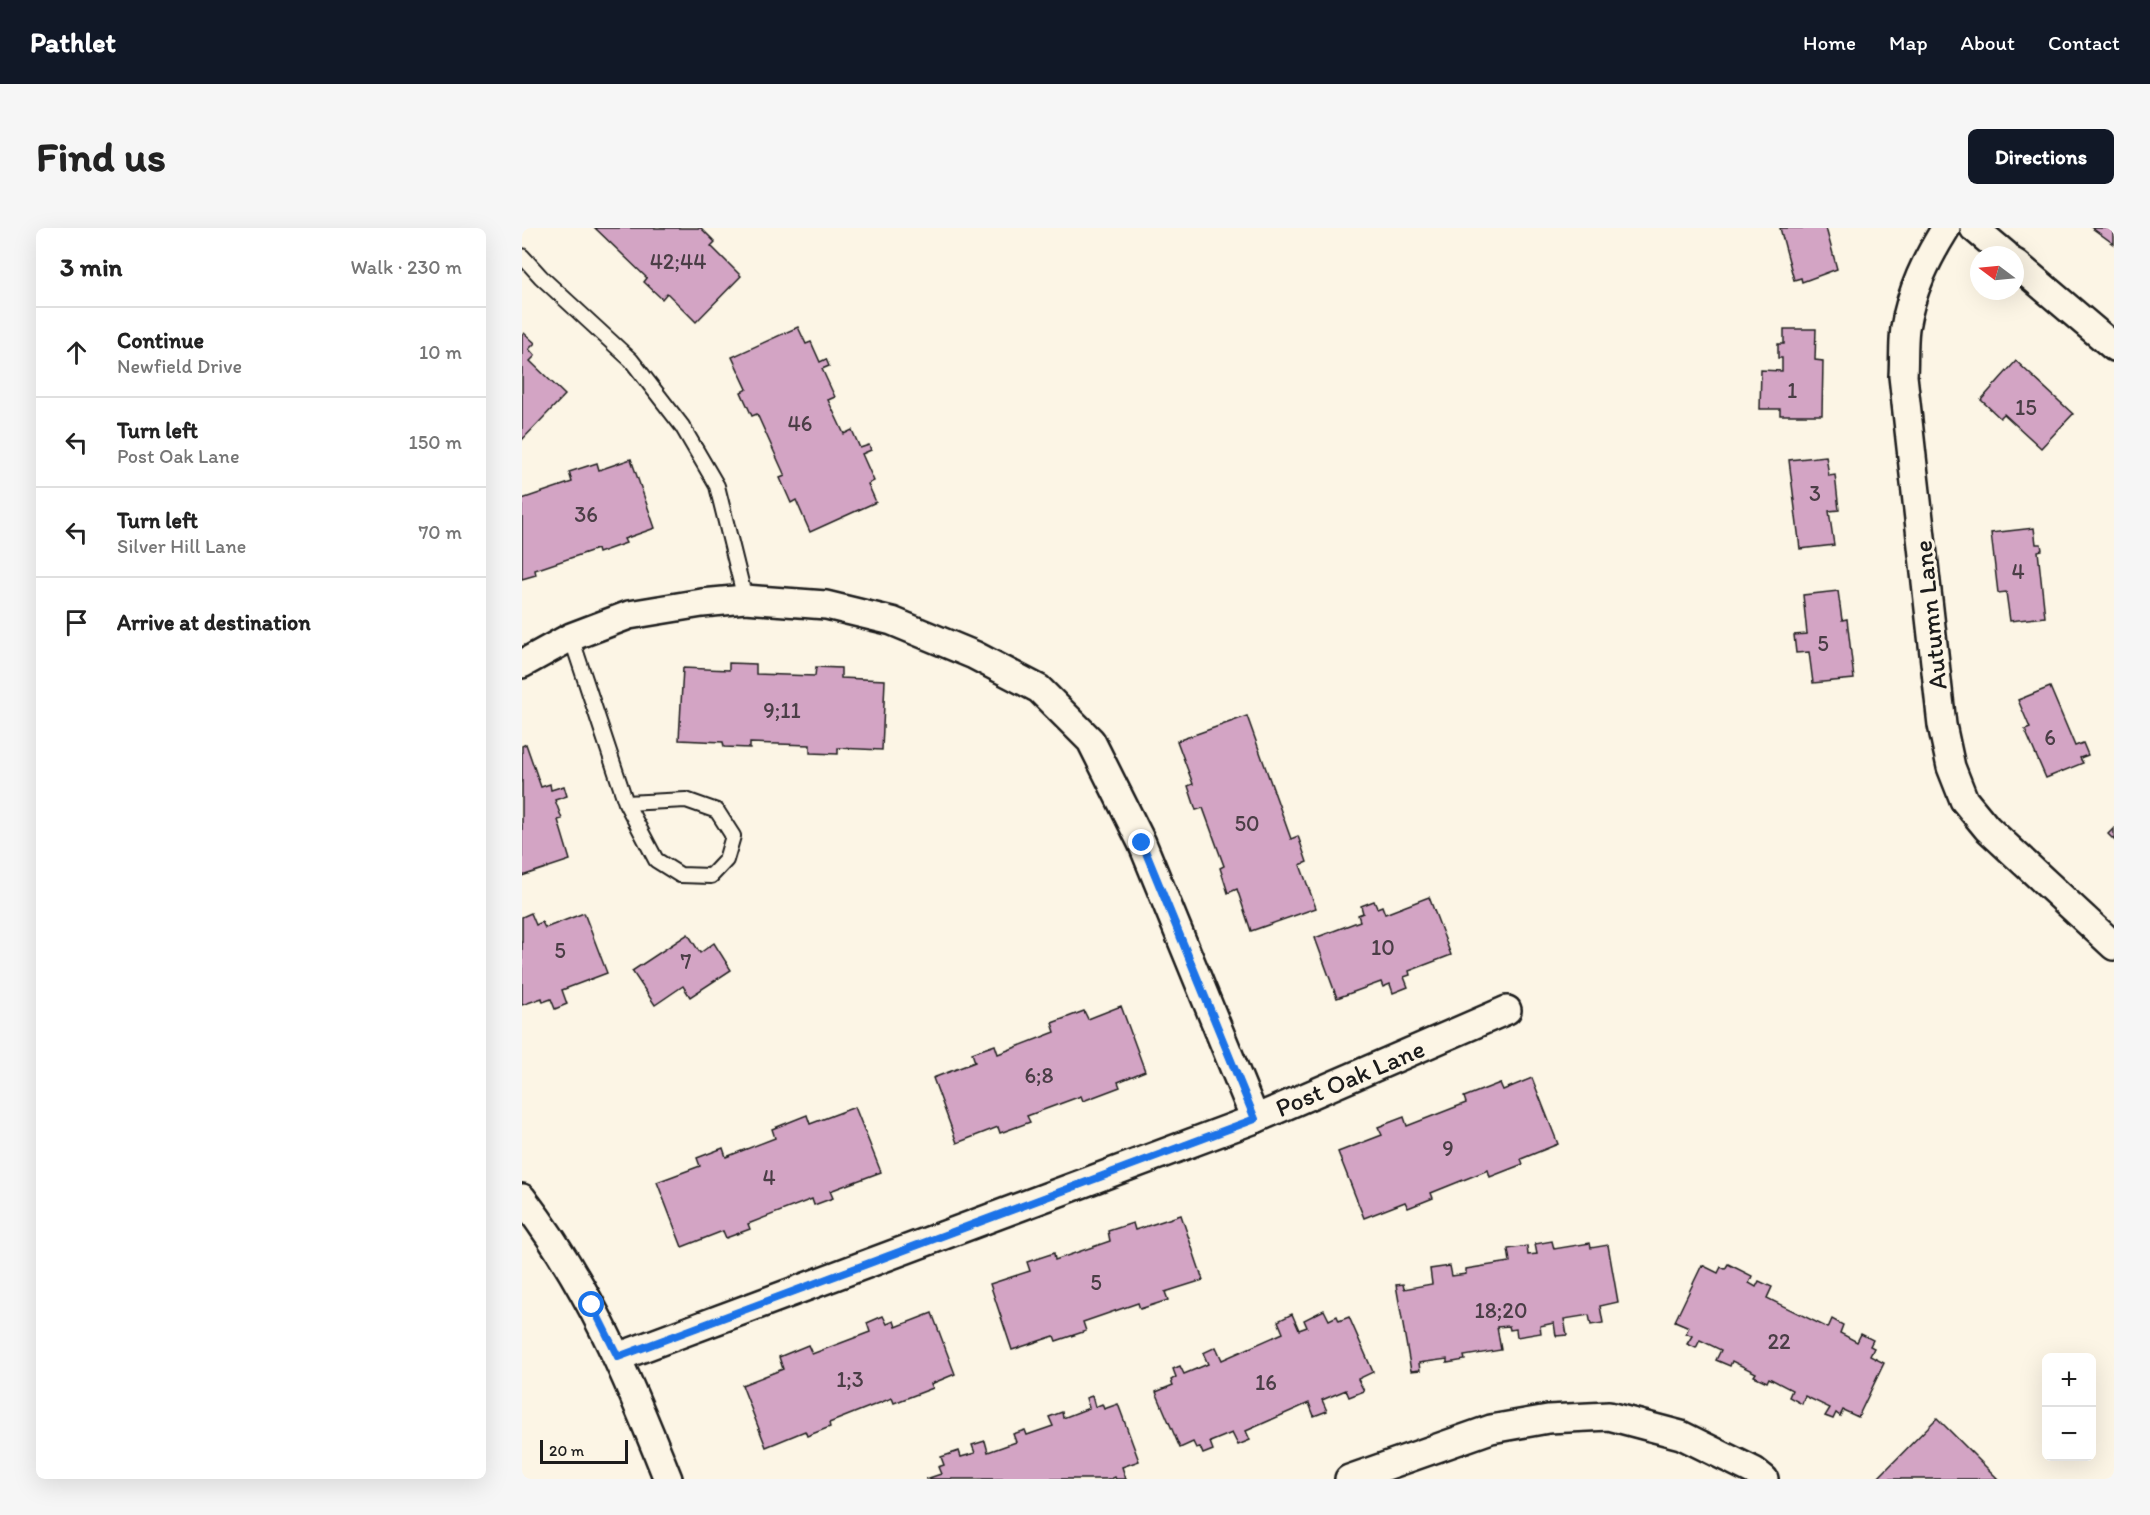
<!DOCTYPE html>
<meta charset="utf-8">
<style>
:root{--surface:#fff;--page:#f6f6f6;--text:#222;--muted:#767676;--line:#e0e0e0;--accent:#111827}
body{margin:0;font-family:Itim,sans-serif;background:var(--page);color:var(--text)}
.controls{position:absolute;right:18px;bottom:18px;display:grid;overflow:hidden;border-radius:9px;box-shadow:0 6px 24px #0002}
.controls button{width:54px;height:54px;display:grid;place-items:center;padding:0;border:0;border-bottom:2px solid var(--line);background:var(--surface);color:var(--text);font:30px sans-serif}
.compass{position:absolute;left:1448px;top:18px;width:54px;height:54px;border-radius:50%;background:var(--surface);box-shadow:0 6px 24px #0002;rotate:286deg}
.scale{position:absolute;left:18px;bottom:15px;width:88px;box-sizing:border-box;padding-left:6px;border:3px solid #1c1c1c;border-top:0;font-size:16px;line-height:21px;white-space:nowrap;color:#1c1c1c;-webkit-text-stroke:4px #fcf5e5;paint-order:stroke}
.stop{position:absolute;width:18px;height:18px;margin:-14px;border:4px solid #1a73e8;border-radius:50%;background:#fff}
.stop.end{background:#1a73e8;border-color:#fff;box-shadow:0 2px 6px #0008}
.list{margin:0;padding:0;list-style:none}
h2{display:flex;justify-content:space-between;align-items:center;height:78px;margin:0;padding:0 24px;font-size:26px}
h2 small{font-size:20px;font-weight:400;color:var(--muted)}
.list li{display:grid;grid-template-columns:39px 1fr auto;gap:18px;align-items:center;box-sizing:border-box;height:90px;padding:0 24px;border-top:2px solid var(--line)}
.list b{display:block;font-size:22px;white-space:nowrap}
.list p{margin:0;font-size:20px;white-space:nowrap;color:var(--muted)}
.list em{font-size:20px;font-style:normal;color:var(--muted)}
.icon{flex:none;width:33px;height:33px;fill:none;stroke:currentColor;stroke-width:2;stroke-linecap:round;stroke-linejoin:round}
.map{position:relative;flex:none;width:1592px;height:1251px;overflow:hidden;border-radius:9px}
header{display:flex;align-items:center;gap:36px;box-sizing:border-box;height:84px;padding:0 30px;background:var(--accent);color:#fff}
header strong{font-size:28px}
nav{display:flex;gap:33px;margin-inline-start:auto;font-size:21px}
.intro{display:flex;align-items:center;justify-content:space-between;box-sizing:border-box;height:144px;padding:0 36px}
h1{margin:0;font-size:42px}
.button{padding:15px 27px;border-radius:9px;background:var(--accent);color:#fff;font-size:21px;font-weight:700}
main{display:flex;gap:36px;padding:0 36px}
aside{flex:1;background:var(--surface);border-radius:9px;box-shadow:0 6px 24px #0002}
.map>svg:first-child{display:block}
.building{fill:#d3a4c4;stroke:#1c1c1c;stroke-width:1.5}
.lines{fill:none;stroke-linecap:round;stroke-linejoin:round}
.lane-casing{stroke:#1c1c1c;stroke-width:18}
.street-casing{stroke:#1c1c1c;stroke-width:32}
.lane{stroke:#fcf5e5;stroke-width:14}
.street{stroke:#fcf5e5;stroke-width:27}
.route{stroke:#1a73e8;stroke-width:8}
.labels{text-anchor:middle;stroke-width:6;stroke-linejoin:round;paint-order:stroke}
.number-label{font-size:22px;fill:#4a3e46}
.street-label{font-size:26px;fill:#1c1c1c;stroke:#fcf5e5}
</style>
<header>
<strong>Pathlet</strong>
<nav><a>Home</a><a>Map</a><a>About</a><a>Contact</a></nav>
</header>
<div class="intro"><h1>Find us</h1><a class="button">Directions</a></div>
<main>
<aside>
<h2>3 min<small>Walk · 230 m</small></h2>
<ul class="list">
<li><svg class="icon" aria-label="ahead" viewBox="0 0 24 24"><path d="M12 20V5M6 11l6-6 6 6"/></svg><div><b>Continue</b><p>Newfield Drive</p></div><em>10 m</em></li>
<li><svg class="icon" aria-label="left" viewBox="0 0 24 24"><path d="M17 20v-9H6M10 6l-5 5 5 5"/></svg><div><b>Turn left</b><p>Post Oak Lane</p></div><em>150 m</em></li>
<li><svg class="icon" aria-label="left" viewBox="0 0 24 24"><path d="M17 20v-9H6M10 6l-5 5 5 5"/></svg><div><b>Turn left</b><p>Silver Hill Lane</p></div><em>70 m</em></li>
<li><svg class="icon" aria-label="arrive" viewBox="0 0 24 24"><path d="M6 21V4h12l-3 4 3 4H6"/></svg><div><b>Arrive at destination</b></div></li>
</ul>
</aside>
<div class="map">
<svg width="1592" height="1251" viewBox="0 0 1592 1251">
<rect width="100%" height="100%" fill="#fcf5e5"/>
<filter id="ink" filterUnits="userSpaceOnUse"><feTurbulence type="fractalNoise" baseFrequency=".0167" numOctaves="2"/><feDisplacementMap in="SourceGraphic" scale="12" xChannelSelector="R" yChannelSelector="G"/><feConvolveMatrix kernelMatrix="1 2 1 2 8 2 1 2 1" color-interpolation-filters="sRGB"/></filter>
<g filter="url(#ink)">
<g class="building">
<path d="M73,0H179L193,14L189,18L219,48L174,94L145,65L140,71L122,54L125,50Z"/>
<path d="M1258,0H1304L1315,41L1280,54L1279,50L1272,52Z"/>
<path d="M1570,0H1592V16Z"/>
<path d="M276,99L284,116L289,114L298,134L304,131L307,138L300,141L313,169L306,172L322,206L330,202L338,220L347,217L349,222L340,226L352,253L346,256L354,274L288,304L274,272L269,275L258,250L263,248L235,186L230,188L219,164L225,161L210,129Z"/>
<path d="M1262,101H1294L1293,132L1301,133L1300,187H1258V181H1238L1239,142L1260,143V130H1256V116H1262Z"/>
<path d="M2,105L13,115L7,121L13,128L8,133L43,167L0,212V108Z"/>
<path d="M1494,133L1551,186L1519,220L1482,186L1478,190L1459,172Z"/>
<path d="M1304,228L1307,248L1313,247L1317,282L1307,283L1312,317L1278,321L1267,232Z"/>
<path d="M109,231L133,300L102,311L104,315L76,325L75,321L13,342L14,347L0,351V271L50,254L47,244L75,235L77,242Z"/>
<path d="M1512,300L1514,316H1519L1520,322L1516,323L1523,389L1488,393L1484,364L1476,365L1469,305Z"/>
<path d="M1316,363L1320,392L1325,391L1332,451L1291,455L1287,424L1274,425L1272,407L1285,406L1281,367Z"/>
<path d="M207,435L234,436V446L293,448L294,439L319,440V450L363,452L360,522L316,520V526L288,525V517L228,515V520L202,519L201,514L157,512L161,440L207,442Z"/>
<path d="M1528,459L1553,518L1561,515L1566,527L1558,530L1561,535L1524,550L1503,502L1508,500L1496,472Z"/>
<path d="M725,488L769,611L776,608L785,634L778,637L794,680L729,703L715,661L706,665L698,640L702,638L681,580L674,582L666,558L671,556L655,513Z"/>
<path d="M4,516L19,559L28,556L29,562L42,558L45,568L33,572L40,591L36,592L48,632L0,648V518Z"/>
<path d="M1592,600V612L1586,606Z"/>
<path d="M907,669L929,727L887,743L888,747L882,749L886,759L871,765L868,756L861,759L859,754L815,770L793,710L838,693L836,687L841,685L839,678L852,673L855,680L860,678L863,686Z"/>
<path d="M9,685L14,697L20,694L23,700L62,685L85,745L40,762L45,776L33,781L29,771L21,774L20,770L0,777V689Z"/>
<path d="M166,706L178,725L192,715L209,742L168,769L161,758L133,777L110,743Z"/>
<path d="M599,778L623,843L596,854L598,859L561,873L559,868L505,888L508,894L478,905L476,899L435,915L411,850L453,834L450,825L473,817L476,826L533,804L530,795L562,783L566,791Z"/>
<path d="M1010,850L1036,916L999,931L1001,936L968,949L966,942L909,965L911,970L886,980L883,974L842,990L816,924L860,907L856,899L882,889L885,898L944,875L942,869L978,855L981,862Z"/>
<path d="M333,879L359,944L308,963L311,970L292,977L290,971L226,996L228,1001L204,1010L201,1003L160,1019L135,954L178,938L175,930L201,920L204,929L253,910L250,901L285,887L288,896Z"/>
<path d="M659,987L681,1052L643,1064L646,1072L618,1081L616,1075L561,1094L564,1103L534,1113L532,1108L490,1122L468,1056L508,1043L505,1034L532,1025L533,1032L588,1013L586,1003L611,995L613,1002Z"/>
<path d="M1030,1013L1032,1021L1068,1015L1069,1020L1086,1017L1096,1074L1078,1078L1081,1095L1069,1097L1067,1087L1042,1091L1045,1107L1034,1108L1032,1095L1018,1098L1019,1105L995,1109L994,1101L988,1102L987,1098L975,1099L979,1122L942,1128L943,1132L925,1135V1131L897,1135L898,1142L889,1143L874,1057L881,1056L882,1061L910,1056L908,1041L928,1038L930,1048L944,1046V1041L988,1034L986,1021L1005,1018L1006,1027L1015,1026L1013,1016Z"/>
<path d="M1206,1036L1230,1048L1227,1055L1234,1059L1237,1053L1250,1059L1245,1070L1306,1100L1310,1091L1321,1097L1318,1105L1335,1114L1339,1106L1351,1112L1348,1118L1352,1120L1348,1128L1362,1135L1336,1189L1321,1182L1318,1188L1314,1185L1311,1191L1303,1188L1308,1180L1283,1168L1280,1176L1267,1169L1270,1162L1247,1150L1245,1154L1232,1148L1234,1145L1210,1133L1208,1138L1194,1132L1199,1122L1178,1112L1174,1120L1165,1116L1170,1108L1164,1105L1167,1099L1153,1093L1180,1037L1196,1045L1199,1039L1203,1041Z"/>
<path d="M802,1082L807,1092L815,1088L817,1093L827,1089L851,1144L836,1151L842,1163L827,1169L824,1162L800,1172L805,1183L792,1188L787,1175L724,1203L728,1212L716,1217L710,1205L688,1214L691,1222L681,1226L678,1219L674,1220L671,1214L658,1220L634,1164L651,1157L649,1152L654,1149L651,1141L658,1138L662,1146L686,1136L681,1125L694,1119L700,1132L761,1105L756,1093L770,1086L777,1102L785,1099L782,1092Z"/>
<path d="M410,1085L433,1146L409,1156L411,1160L372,1175L370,1170L307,1195L308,1199L285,1208L283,1203L244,1219L220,1157L261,1141L257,1129L286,1117L290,1126L348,1104L345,1095L361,1088L365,1096L372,1093L374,1099Z"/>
<path d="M570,1168L573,1179L580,1176L582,1181L596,1176L617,1233L600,1239L604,1251H594L593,1249L589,1251H404L419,1246L416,1239L422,1237L419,1229L437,1223L439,1229L453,1225L450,1217L463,1213L466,1224L494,1214L491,1206L503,1202L505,1207L531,1198L527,1189L540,1184L541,1190L567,1180L564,1170Z"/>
<path d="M1415,1190L1476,1251H1355Z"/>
</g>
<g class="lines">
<g class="lane-casing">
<g id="lane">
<path d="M0,28L19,49L109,132L160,198L195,258L223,371"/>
<path d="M49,409L104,575L134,632L158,647L189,648L204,632L211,608L195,583L164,572L104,575"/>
</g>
</g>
<g class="street-casing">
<g id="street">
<path d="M1424,0C1404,32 1389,63 1383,100C1381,116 1382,133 1381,148L1420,497L1429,539L1442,572L1465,600L1592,718"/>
<path d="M1452,0L1484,27"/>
<path d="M1493,35L1592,119"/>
<path d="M0,436L49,409L107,387L180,375L223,371L304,377L370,393L452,427L517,461L569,513L620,615L733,891"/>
<path d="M0,970C67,1057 106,1150 146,1251"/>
<path d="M96,1129L733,891L985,782"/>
<path d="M827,1251L969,1201L1026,1191L1087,1188L1159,1207L1232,1243L1242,1251"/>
</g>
</g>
<use href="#lane" class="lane"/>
<use href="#street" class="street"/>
</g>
</g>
<g class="lines" filter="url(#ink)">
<path class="route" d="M70,1077L96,1129L733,891L620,615"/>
</g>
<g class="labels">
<g class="number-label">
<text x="156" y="41">42;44</text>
<text x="1270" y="170">1</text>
<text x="1504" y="187">15</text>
<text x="278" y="203">46</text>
<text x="1293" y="273">3</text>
<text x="64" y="294">36</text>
<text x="1496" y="351">4</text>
<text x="1301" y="423">5</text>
<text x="260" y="490">9;11</text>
<text x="1528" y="517">6</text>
<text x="725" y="603">50</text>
<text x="861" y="727">10</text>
<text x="38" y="730">5</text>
<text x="164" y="741">7</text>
<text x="517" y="855">6;8</text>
<text x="926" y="928">9</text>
<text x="247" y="957">4</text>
<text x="574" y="1062">5</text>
<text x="979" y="1090">18;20</text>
<text x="1257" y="1121">22</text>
<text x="328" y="1159">1;3</text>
<text x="744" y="1162">16</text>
</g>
<g class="street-label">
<text transform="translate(1408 387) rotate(-96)" y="9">Autumn Lane</text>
<text transform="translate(828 850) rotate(-23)" y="9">Post Oak Lane</text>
</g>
</g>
</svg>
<div class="controls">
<button>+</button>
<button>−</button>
</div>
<svg class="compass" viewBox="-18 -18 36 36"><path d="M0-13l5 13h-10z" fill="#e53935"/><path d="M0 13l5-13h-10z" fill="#767676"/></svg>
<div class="scale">20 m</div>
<div class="stop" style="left:70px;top:1077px"></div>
<div class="stop end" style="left:620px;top:615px"></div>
</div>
</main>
